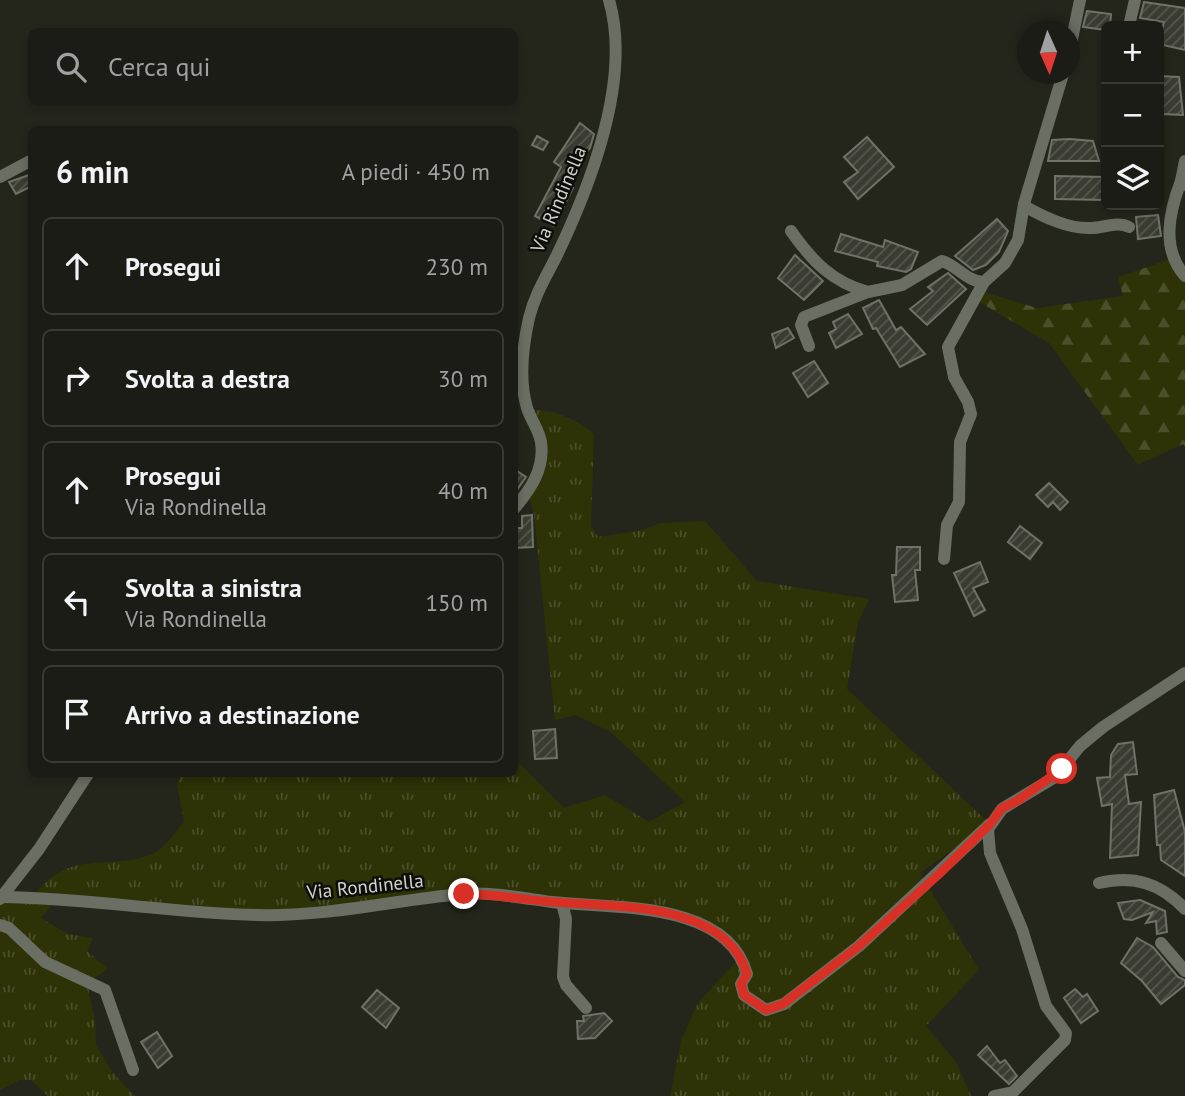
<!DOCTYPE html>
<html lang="it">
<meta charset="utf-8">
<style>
:root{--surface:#1b1c15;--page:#282922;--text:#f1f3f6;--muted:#a0a1a0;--line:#393a34}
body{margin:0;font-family:"PT Sans",sans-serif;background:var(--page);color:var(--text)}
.controls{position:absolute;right:21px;top:21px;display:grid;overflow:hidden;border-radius:10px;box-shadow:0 4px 10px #0003}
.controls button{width:63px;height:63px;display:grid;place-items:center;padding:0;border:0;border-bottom:2px solid var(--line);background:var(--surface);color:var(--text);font:35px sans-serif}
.compass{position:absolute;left:1017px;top:21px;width:63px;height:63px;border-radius:50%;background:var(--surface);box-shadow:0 4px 10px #0003;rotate:177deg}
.stop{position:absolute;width:21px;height:21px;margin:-16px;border:5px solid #d93025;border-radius:50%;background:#fff}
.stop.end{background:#d93025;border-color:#fff;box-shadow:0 2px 7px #0008}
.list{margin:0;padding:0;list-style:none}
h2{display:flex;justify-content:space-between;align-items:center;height:91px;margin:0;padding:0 28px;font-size:30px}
h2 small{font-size:23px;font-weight:400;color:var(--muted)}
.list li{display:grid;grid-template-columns:46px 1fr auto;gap:21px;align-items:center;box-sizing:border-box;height:98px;margin:0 14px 14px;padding:0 14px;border:2px solid var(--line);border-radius:10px}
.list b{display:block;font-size:26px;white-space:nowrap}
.list p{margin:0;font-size:23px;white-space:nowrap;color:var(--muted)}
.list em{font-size:23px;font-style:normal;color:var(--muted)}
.icon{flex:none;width:38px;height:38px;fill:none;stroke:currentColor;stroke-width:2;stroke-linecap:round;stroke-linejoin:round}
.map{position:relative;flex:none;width:1185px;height:1096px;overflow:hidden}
.search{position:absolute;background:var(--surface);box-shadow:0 4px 10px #0003;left:28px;top:28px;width:490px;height:77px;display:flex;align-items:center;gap:18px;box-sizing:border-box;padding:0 24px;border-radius:10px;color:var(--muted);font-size:26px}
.panel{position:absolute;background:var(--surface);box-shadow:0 4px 10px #0003;left:28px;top:126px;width:490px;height:651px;border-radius:10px}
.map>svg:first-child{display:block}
.grass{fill:url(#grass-tufts)}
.forest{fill:url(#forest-firs)}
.building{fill:url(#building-hatch);stroke:#6f7267;stroke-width:2}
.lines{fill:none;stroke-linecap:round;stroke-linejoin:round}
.minor{stroke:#6b6e63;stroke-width:12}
.route{stroke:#d93025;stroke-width:9}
.labels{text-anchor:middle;stroke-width:5;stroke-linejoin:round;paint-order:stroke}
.street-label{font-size:19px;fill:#d2d3cd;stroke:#0d0e0a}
</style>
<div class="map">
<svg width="1185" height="1096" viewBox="0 0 1185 1096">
<defs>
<pattern id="grass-tufts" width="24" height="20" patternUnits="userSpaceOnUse" patternTransform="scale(1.75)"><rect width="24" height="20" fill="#2d3207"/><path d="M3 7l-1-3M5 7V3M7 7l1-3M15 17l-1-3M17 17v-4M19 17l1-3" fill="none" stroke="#4b4f2a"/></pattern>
<pattern id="forest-firs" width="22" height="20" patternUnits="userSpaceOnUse" patternTransform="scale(1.75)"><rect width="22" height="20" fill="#2d3207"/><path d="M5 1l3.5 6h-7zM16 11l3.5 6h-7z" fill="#4b4f2a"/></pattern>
<pattern id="building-hatch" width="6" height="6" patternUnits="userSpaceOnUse" patternTransform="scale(1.75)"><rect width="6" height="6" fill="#3a3c32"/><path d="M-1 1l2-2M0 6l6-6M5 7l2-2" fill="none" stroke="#56574e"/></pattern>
</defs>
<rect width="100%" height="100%" fill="#24261c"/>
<path class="grass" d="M527,409C555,411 572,416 594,434L591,526L598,537L643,530L660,523L705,521L757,581L869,599L858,623L847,689L990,824L920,873L979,970L926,1026L956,1062L971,1096H670L681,1040L698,1003L741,956L686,919L497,894L258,915L56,900L41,918L68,934L93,938L87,951L108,969L87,983L95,1020L96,1045L113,1073L135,1096H48L31,1080H19L0,1090V900L33,897C72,845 106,874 154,853C165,848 176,831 184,822L177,785L180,774H514L515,759L564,808L605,795L649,822L685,802L611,732L575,715L555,720L534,515L528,493L540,462Z"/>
<path class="forest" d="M1174,258L1185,276V446L1183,444L1138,465L1049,343L976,300L980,291L1037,308L1123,296L1118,277Z"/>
<g class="building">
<path d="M1144,2L1185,8V50L1159,44L1164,22L1140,18Z"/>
<path d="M1087,11L1111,14L1110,26H1106V30L1083,27Z"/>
<path d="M1159,76L1179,77L1183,115L1161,114Z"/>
<path d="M580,123L594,134L590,148L563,183L573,188L554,226L535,216L561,167L554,162Z"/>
<path d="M537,136L548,142L543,150L532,145Z"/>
<path d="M867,137L894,167L858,199L844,182L858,172L844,157Z"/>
<path d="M1070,139L1093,141L1099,161H1048L1052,140Z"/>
<path d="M32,174V186L16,194L9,182Z"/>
<path d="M1055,176L1106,177V200L1055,199Z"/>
<path d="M1158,215L1161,236L1138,239L1136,217Z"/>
<path d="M997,219L1008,231L999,252L986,265L973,270L955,256Z"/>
<path d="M841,234L883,247L885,240L918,252L911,269L906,272L877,266L878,262L835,251Z"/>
<path d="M795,255L823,281L804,300L778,278Z"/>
<path d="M948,273L966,289L927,325L910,309L933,291L928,287Z"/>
<path d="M879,300L896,330L901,327L925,354L900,367L876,328L873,329L863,308Z"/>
<path d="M848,314L862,334L836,348L829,333L836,329L833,322Z"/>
<path d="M788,328L794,338L776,348L772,334Z"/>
<path d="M814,361L828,383L808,397L793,373Z"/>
<path d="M514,469L526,477L514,494Z"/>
<path d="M1049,483L1068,502L1060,510L1053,502L1048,507L1036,495Z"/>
<path d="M532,515L533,547L514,548L517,528H522V516Z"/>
<path d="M1020,526L1042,543L1030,559L1008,542Z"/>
<path d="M897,547H920V570H915L918,600L895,602L892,575H896Z"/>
<path d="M980,562L988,582L973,588L985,610L974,616L954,573Z"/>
<path d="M555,729L557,758L535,759L533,731Z"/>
<path d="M1133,742L1137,774L1125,775L1129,804L1141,802L1138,855L1110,858L1112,804L1102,806L1097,778L1110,777L1111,755L1118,744Z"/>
<path d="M1174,790L1185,832V876L1161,860L1160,845H1157L1154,795Z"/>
<path d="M1140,900L1165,911L1167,932L1157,934L1156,921L1146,923L1153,912L1132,920L1124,919L1118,903Z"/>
<path d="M1137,938L1153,947L1178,977L1185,980V985L1161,1004L1142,981L1121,963Z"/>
<path d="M1075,989L1083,997L1087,994L1098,1011L1081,1023L1064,998Z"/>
<path d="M377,990L399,1008L386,1028L362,1007Z"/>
<path d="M604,1013L612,1021L595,1038L578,1039L577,1021H584L583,1016Z"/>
<path d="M157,1032L172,1056L158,1068L141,1042Z"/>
<path d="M987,1046L1000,1063L1005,1060L1017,1076L1009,1084L978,1055Z"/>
</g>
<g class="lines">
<g class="minor">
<path d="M1129,26L1135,0"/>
<path d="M1070,49L1080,0"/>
<path d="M1185,161L1181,181L1185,185"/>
<path d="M0,177L32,160"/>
<path d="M1181,181C1169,212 1161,249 1185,276"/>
<path d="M1024,206C1044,217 1068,229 1091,228C1104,228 1117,221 1129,227"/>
<path d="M791,231C812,261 832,282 868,292"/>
<path d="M809,346L801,325L804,317L868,292L902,285L942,261C958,266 967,282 984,282L1005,263L1018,240L1024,204L1063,74"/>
<path d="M514,509C530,490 545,469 541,442C539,430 531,420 527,408C519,381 523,345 529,318C535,294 546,277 557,255C591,184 632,79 609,0"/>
<path d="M944,559L947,525L959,502L960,442L971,414L968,402L954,377L948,347L984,282"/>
<path d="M1099,883C1134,875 1160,883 1185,909"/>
<path d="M2,897C87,898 172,913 256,915C326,917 394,900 462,894C493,892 522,898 552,902C613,909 727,900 747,974L741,984L744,995L766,1010L784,1004L859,946L990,824"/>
<path d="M0,899L39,849L88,774"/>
<path d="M562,903L566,919L563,977L566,985L586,1008"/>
<path d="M0,925L9,928L45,962L105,990L133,1070"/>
<path d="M1161,943L1185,971"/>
<path d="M994,1096L1013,1092L1065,1040L1066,1033L1046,1006L1022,929L990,853L988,829L1002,809L1055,777L1080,746L1103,727L1185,673"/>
</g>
</g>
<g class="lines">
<path class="route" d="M464,894C495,894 524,900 554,902C615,907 727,902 747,974L741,984L744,995L766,1010L783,1004L859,946L939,874L990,824L1002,808L1017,801L1062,769"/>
</g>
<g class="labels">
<g class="street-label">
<text transform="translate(558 199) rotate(-67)" y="7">Via Rindinella</text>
<text transform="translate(365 886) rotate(-6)" y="7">Via Rondinella</text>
</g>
</g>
</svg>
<div class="controls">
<button>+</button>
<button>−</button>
<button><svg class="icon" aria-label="layers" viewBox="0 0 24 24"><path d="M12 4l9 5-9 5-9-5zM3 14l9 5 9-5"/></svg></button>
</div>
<svg class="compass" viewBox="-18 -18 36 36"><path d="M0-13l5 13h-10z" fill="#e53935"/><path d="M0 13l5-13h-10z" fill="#a0a1a0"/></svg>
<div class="stop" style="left:1062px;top:769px"></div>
<div class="stop end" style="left:464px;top:894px"></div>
<div class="search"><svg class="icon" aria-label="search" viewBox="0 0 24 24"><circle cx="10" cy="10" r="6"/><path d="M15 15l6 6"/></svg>Cerca qui</div>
<section class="panel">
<h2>6 min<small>A piedi · 450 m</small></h2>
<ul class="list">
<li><svg class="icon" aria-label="ahead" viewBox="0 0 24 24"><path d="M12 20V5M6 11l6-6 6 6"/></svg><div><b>Prosegui</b></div><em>230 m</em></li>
<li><svg class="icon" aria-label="right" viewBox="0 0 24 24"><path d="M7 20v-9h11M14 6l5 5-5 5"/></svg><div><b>Svolta a destra</b></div><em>30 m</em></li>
<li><svg class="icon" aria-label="ahead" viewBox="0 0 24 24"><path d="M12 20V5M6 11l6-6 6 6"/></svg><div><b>Prosegui</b><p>Via Rondinella</p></div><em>40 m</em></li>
<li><svg class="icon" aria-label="left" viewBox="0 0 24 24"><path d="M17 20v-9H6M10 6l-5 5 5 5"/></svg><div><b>Svolta a sinistra</b><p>Via Rondinella</p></div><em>150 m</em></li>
<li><svg class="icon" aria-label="arrive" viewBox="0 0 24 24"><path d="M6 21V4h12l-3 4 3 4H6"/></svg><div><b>Arrivo a destinazione</b></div></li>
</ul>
</section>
</div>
